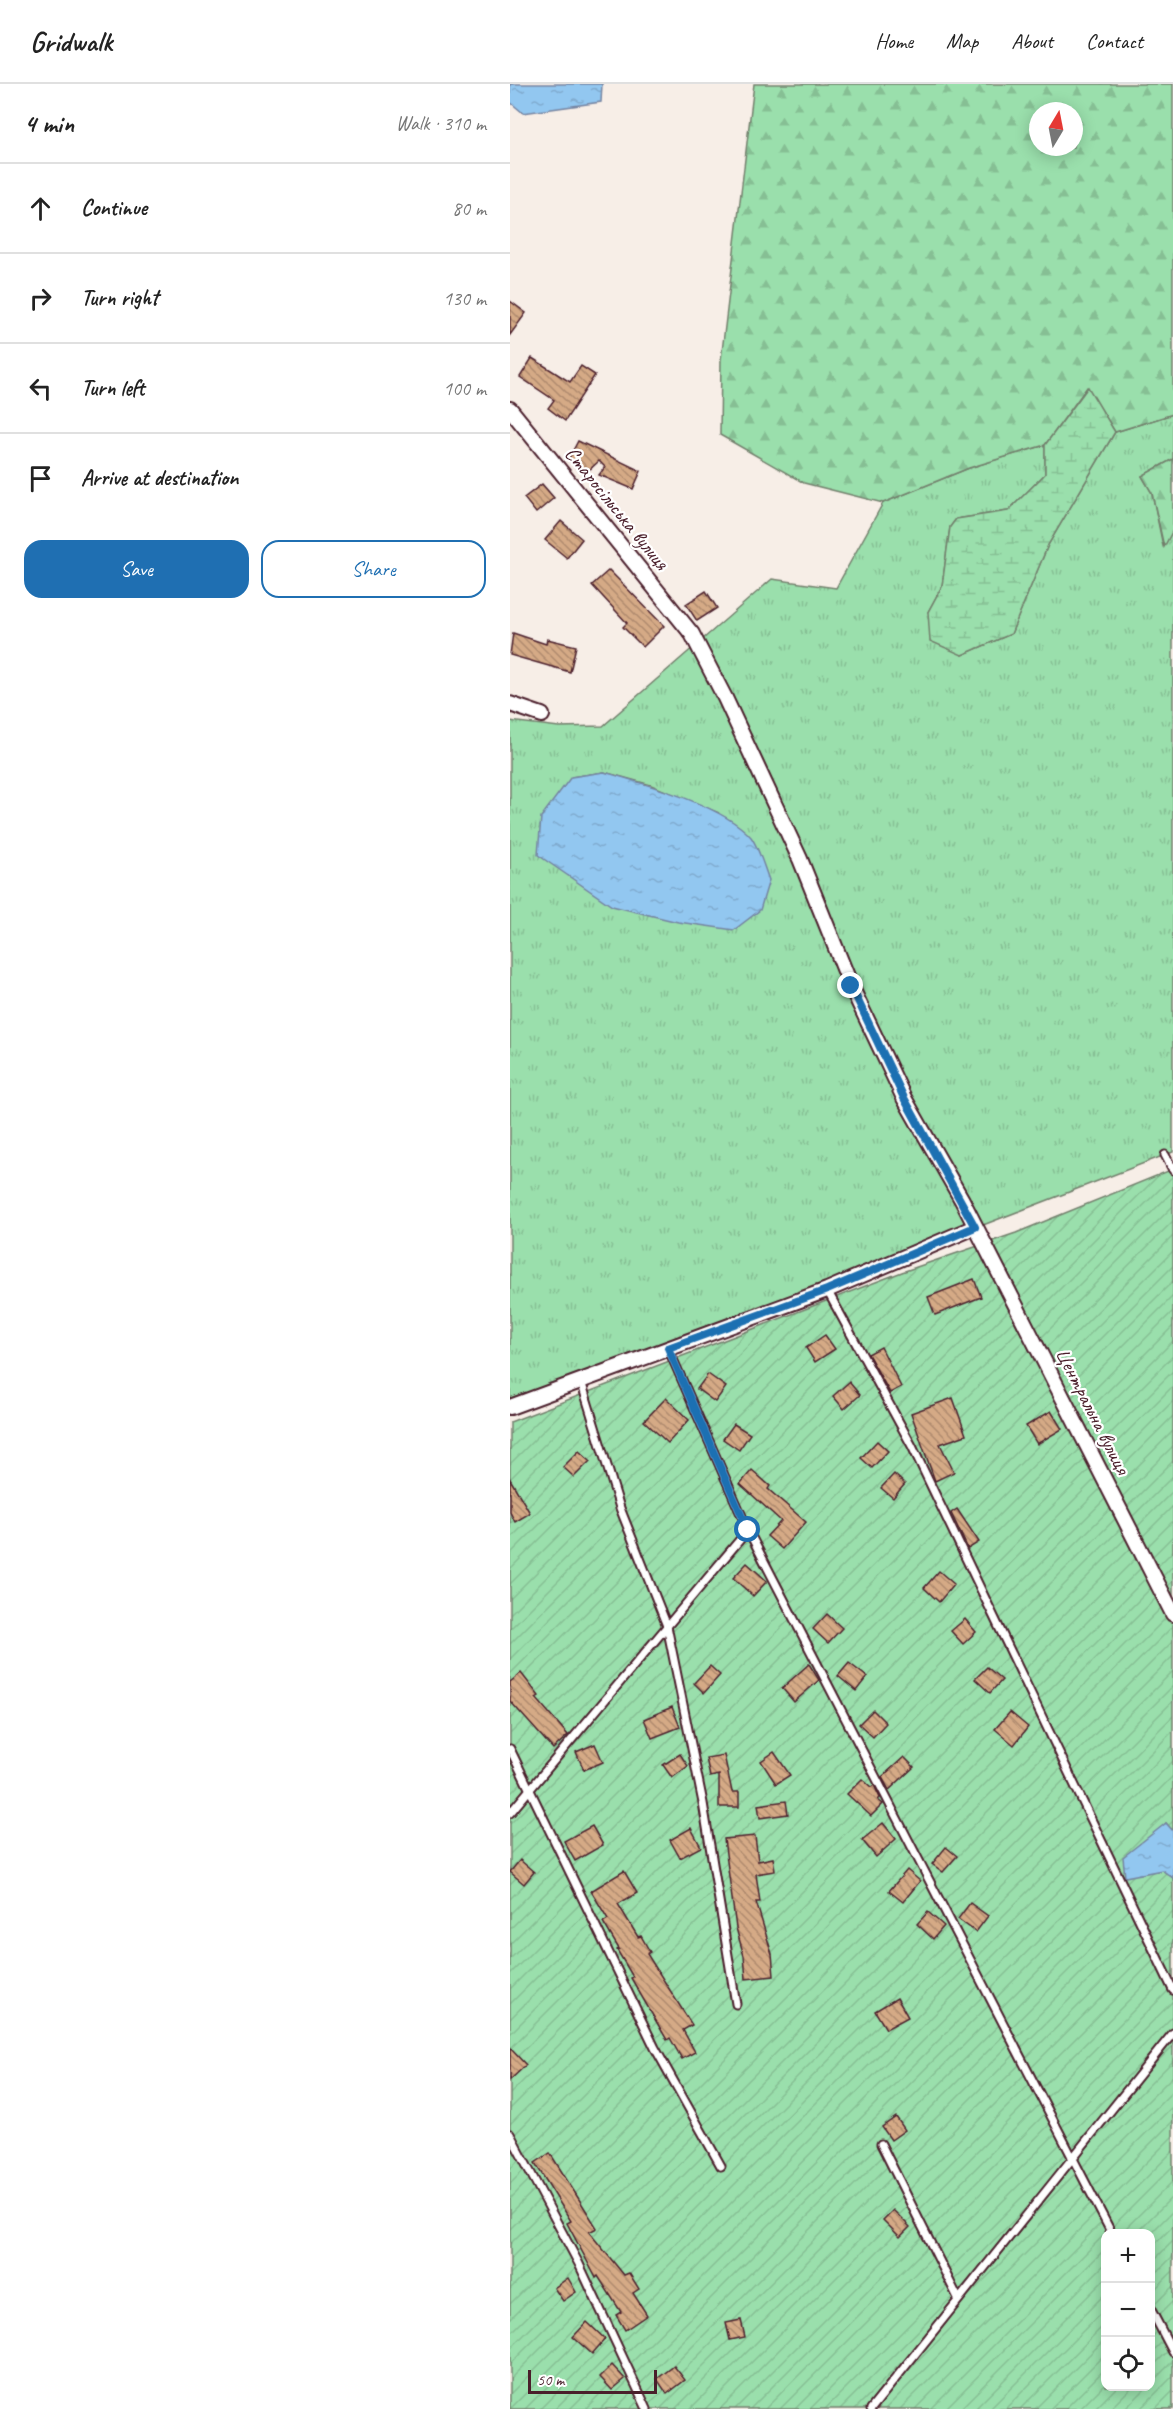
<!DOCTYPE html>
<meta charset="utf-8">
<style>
:root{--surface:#fff;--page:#f2f2f2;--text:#222;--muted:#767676;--line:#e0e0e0;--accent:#1f6fb2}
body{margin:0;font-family:Caveat,sans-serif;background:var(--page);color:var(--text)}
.controls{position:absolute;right:18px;bottom:18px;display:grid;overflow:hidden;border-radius:12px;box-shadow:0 3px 15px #0003}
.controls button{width:54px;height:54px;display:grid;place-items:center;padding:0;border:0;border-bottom:2px solid var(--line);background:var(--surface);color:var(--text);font:30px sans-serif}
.compass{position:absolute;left:519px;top:18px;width:54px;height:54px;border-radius:50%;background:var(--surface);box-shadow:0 3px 15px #0003;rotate:10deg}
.scale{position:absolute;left:18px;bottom:15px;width:129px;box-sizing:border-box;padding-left:6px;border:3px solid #4a1f2b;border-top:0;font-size:16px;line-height:21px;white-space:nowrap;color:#4a1f2b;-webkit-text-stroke:4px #fff;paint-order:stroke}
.stop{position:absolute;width:18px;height:18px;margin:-14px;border:4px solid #1f6fb2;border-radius:50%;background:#fff}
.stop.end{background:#1f6fb2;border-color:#fff;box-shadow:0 2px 6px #0008}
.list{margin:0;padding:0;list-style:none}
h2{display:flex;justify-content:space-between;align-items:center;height:78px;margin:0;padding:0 24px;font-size:26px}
h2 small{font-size:20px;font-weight:400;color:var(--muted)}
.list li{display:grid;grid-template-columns:39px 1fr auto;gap:18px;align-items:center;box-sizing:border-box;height:90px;padding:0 24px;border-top:2px solid var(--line)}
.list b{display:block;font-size:22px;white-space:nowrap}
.list em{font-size:20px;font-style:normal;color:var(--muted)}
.actions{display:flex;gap:12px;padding:18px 24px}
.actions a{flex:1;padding:14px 0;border:2px solid var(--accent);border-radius:18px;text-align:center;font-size:21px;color:var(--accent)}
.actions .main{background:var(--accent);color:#fff}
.icon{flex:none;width:33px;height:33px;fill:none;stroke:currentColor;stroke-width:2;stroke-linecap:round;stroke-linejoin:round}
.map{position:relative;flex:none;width:663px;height:2325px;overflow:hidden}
header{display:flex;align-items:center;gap:36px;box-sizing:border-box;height:84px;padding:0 30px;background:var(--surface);border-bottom:2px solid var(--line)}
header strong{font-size:28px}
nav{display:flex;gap:33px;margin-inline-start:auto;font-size:21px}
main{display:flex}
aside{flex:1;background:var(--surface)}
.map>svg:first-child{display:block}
.grass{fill:url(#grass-tufts);stroke:#727f6c;stroke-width:1.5;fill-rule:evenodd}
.forest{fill:url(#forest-firs);stroke:#727f6c;stroke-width:1.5;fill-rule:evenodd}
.wetland{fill:url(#wetland-marsh);stroke:#727f6c;stroke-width:1.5}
.garden{fill:url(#garden-furrows);stroke:#727f6c;stroke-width:1.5;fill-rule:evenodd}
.water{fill:url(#water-ripples);stroke:#7584a1;stroke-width:1.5}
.building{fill:url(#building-back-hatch);stroke:#4a1f2b;stroke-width:1.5}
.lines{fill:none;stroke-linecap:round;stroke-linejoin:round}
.service-casing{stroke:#4a1f2b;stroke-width:11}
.minor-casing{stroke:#4a1f2b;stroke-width:18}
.service{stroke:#fff;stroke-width:7}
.minor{stroke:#fff;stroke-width:14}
.route{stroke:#1f6fb2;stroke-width:8}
.labels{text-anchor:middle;stroke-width:4.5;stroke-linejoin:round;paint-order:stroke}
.street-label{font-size:21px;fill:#4a1f2b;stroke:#fff}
</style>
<header>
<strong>Gridwalk</strong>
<nav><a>Home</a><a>Map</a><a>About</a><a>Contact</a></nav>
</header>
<main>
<aside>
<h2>4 min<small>Walk · 310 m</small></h2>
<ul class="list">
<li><svg class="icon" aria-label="ahead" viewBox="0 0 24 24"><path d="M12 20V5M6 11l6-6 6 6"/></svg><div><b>Continue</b></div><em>80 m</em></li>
<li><svg class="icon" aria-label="right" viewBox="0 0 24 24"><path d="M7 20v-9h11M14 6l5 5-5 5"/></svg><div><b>Turn right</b></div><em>130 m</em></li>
<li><svg class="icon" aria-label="left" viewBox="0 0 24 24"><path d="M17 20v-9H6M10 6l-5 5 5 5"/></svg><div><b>Turn left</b></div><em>100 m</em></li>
<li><svg class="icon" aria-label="arrive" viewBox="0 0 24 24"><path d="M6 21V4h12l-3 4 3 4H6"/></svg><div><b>Arrive at destination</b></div></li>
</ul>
<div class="actions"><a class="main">Save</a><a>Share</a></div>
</aside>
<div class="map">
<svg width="663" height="2325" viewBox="0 0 663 2325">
<defs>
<pattern id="grass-tufts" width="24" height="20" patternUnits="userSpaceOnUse" patternTransform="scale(1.5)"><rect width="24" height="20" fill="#9adfac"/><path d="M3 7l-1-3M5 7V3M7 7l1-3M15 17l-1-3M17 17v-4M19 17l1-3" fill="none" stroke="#86bf94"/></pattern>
<pattern id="forest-firs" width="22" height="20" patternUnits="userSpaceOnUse" patternTransform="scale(1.5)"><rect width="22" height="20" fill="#9adfac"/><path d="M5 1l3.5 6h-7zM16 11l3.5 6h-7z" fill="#86bf94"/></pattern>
<pattern id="wetland-marsh" width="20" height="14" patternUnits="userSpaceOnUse" patternTransform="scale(1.5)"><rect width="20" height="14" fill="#9adfac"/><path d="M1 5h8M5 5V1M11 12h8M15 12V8" fill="none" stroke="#86bf94"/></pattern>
<pattern id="garden-furrows" width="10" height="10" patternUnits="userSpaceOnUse" patternTransform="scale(1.5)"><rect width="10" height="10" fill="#9adfac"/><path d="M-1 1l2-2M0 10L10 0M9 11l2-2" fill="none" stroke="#86bf94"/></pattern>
<pattern id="water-ripples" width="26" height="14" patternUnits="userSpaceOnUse" patternTransform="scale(1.5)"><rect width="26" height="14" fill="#92c7f0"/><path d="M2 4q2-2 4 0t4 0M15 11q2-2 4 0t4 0" fill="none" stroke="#7faace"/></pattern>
<pattern id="building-back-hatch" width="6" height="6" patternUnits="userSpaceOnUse" patternTransform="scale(1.5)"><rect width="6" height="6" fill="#d5aa86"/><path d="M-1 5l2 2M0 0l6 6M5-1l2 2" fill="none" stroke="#af8a6e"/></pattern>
</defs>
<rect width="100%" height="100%" fill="#f7eee7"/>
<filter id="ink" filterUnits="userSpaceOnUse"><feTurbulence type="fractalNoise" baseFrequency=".0167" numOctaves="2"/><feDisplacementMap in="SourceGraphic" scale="12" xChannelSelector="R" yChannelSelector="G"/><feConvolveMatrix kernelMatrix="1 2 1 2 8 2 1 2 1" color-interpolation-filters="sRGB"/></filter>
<g filter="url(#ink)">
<path class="grass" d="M663,330V375L632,392L642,409L653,462L663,446V1068L0,1323V637L49,643L93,642L262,495L326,504L373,419L459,384L535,361V390L498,427L446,435L440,443L432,502L418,528L452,571L501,550L538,461L605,348ZM94,688L141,701L209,729L61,693Z"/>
<g class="forest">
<path d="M244,0H663V330L605,348L577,303L535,361L459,384L373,419L294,399L210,351L211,276ZM528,27H564V63H528Z"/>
<path d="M663,375V446L654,463L642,409L632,392Z"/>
</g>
<path class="wetland" d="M578,303L605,348L538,461L501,550L452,571L420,557L418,528L432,502L440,443L446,435L498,427L535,390V361Z"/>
<path class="garden" d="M663,1085V1747L656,1739L616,1792L652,1786L663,1794V2325H0V1338L392,1188L506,1149ZM596,2150H640V2302H596Z"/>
<g class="water">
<path d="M0,0H92L91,18L13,29L0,18Z"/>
<path d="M94,688C135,700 213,721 241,753C249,764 254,783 259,796L250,826L224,846L168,838L102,822L28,771L31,733L61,693Z"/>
<path d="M656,1739L663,1747V1794L652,1786L615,1793L613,1773Z"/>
</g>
<g class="building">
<path d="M0,217L16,229L0,251Z"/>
<path d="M22,274L60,298L71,282L85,291L55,337L38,324L44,316L10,293Z"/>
<path d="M68,357L131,387L123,405L89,391L95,383L89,377L78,387L58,376Z"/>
<path d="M32,400L44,414L26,429L14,414Z"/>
<path d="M51,437L72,455L57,474L35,456Z"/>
<path d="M99,486L154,542L133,563L113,543L117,539L82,501Z"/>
<path d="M196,507L207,524L187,537L176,520Z"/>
<path d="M3,549L36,560L37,555L66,562L60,588L0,571Z"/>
<path d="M464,1195L471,1213L425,1231L418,1213Z"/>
<path d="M315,1251L325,1265L305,1278L296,1264Z"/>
<path d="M371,1263L391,1303L380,1309L358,1270Z"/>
<path d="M198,1290L216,1303L205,1318L187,1305Z"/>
<path d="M339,1298L350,1311L334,1325L323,1312Z"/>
<path d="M156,1314L179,1336L158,1359L134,1337Z"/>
<path d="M443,1314L456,1351L430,1360L444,1388L425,1397L401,1329Z"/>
<path d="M541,1327L552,1345L527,1360L516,1342Z"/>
<path d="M224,1340L240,1350L229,1366L213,1355Z"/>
<path d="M367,1357L378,1367L362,1384L351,1374Z"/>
<path d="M69,1367L80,1377L64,1393L53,1383Z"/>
<path d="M242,1386L260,1402L258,1405L296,1438L272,1465L257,1452L271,1437L230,1400Z"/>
<path d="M384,1390L395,1400L383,1414L371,1404Z"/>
<path d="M0,1395L20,1429L5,1438L0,1428Z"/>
<path d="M447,1425L469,1458L458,1465L441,1429Z"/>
<path d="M237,1479L257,1497L243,1512L223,1494Z"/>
<path d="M429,1487L444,1500L429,1518L414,1504Z"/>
<path d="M317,1530L332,1544L318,1559L303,1545Z"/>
<path d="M455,1535L466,1548L453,1560L441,1547Z"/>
<path d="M339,1579L357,1593L346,1607L328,1592Z"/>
<path d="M299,1580L309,1596L284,1618L272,1604Z"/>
<path d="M200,1582L210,1591L194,1609L184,1599Z"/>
<path d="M477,1583L492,1596L480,1609L465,1595Z"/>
<path d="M11,1589L29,1612L26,1614L58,1651L43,1665L0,1617V1598Z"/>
<path d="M162,1623L170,1643L142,1654L134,1635Z"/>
<path d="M363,1626L376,1639L363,1653L349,1640Z"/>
<path d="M500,1628L518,1643L504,1661L485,1645Z"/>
<path d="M85,1660L93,1678L74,1686L66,1668Z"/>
<path d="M264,1668L280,1691L266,1700L251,1677Z"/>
<path d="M170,1670L178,1682L162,1694L153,1681Z"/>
<path d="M214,1671L222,1708H229V1723H209V1691L200,1693L196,1674Z"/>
<path d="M394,1673L404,1683L379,1706L372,1693Z"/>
<path d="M352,1695L361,1703L364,1701L370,1714L368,1716L373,1720L361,1732L337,1710Z"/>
<path d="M276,1717L278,1730L250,1734L248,1721Z"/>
<path d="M373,1739L386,1755L366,1773L352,1756Z"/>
<path d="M82,1742L93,1761L65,1777L54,1757Z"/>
<path d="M181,1744L191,1763L170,1774L160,1756Z"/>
<path d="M245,1752L248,1777L263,1774L265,1787L246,1790L250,1818H246L262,1870L264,1892L236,1895L234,1872L226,1844L214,1755Z"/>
<path d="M436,1763L447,1772L433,1788L422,1780Z"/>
<path d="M10,1776L24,1788L14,1800L0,1788Z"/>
<path d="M397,1786L410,1797L393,1818L379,1807Z"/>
<path d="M114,1787L127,1809L108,1820L128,1853L131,1852L140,1868L137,1870L182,1941L173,1946L185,1968L172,1975L160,1954L157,1956L121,1894L123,1893L107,1866L109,1865L93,1838L98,1835L81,1807Z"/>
<path d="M460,1819L478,1832L466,1848L448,1835Z"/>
<path d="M418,1828L434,1842L423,1855L407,1840Z"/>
<path d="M387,1914L398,1933L376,1945L365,1927Z"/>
<path d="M0,1964L16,1981L0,1996Z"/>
<path d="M386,2033L395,2046L381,2056L372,2043Z"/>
<path d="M40,2069L87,2144L79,2148L114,2191L119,2189L129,2205L123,2209L137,2231L115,2246L106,2231L111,2228L88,2192L86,2194L57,2139L61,2137L25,2079Z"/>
<path d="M383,2126L400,2143L390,2153L373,2136Z"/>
<path d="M58,2194L66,2208L53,2217L44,2204Z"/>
<path d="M231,2236L235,2253L220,2256L216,2239Z"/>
<path d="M77,2238L95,2255L82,2270L63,2253Z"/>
<path d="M102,2281L115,2295L102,2306L90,2293Z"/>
<path d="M164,2282L175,2296L157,2310L147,2295Z"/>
</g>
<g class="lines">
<g class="service-casing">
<g id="service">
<path d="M655,1071L663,1086"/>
<path d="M317,1206L402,1362L663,1906"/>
<path d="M158,1264L238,1446L602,2150"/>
<path d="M71,1297L110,1424L157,1542L193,1719L226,1920"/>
<path d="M0,1665L145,1964L211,2082"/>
<path d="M0,1729L238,1446"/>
<path d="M0,2050L69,2180L137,2325"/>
<path d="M371,2060L448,2214"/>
<path d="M640,2224L663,2268"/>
<path d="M361,2325L663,1949"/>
</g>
</g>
<g class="minor-casing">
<g id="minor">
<path d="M0,325L182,550L215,614L290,775L341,902L394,1014L452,1116L663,1530"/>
<path d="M0,620L32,631"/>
<path d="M0,1323L317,1206L465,1143"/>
</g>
</g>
<use href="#service" class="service"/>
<use href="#minor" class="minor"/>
</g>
</g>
<g class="lines" filter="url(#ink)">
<path class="route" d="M238,1446L158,1264L317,1206L465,1143L394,1014L341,902"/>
</g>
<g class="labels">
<g class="street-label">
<text transform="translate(107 424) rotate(51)" y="7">Старосільська вулиця</text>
<text transform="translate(583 1327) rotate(63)" y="7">Центральна вулиця</text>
</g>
</g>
</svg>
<div class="controls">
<button>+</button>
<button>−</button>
<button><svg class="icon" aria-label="locate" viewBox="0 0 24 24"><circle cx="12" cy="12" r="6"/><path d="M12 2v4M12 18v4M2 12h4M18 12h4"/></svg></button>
</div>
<svg class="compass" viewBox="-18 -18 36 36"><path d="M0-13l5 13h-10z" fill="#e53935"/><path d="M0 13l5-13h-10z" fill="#767676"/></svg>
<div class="scale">50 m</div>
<div class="stop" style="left:238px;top:1446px"></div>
<div class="stop end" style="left:341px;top:902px"></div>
</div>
</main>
